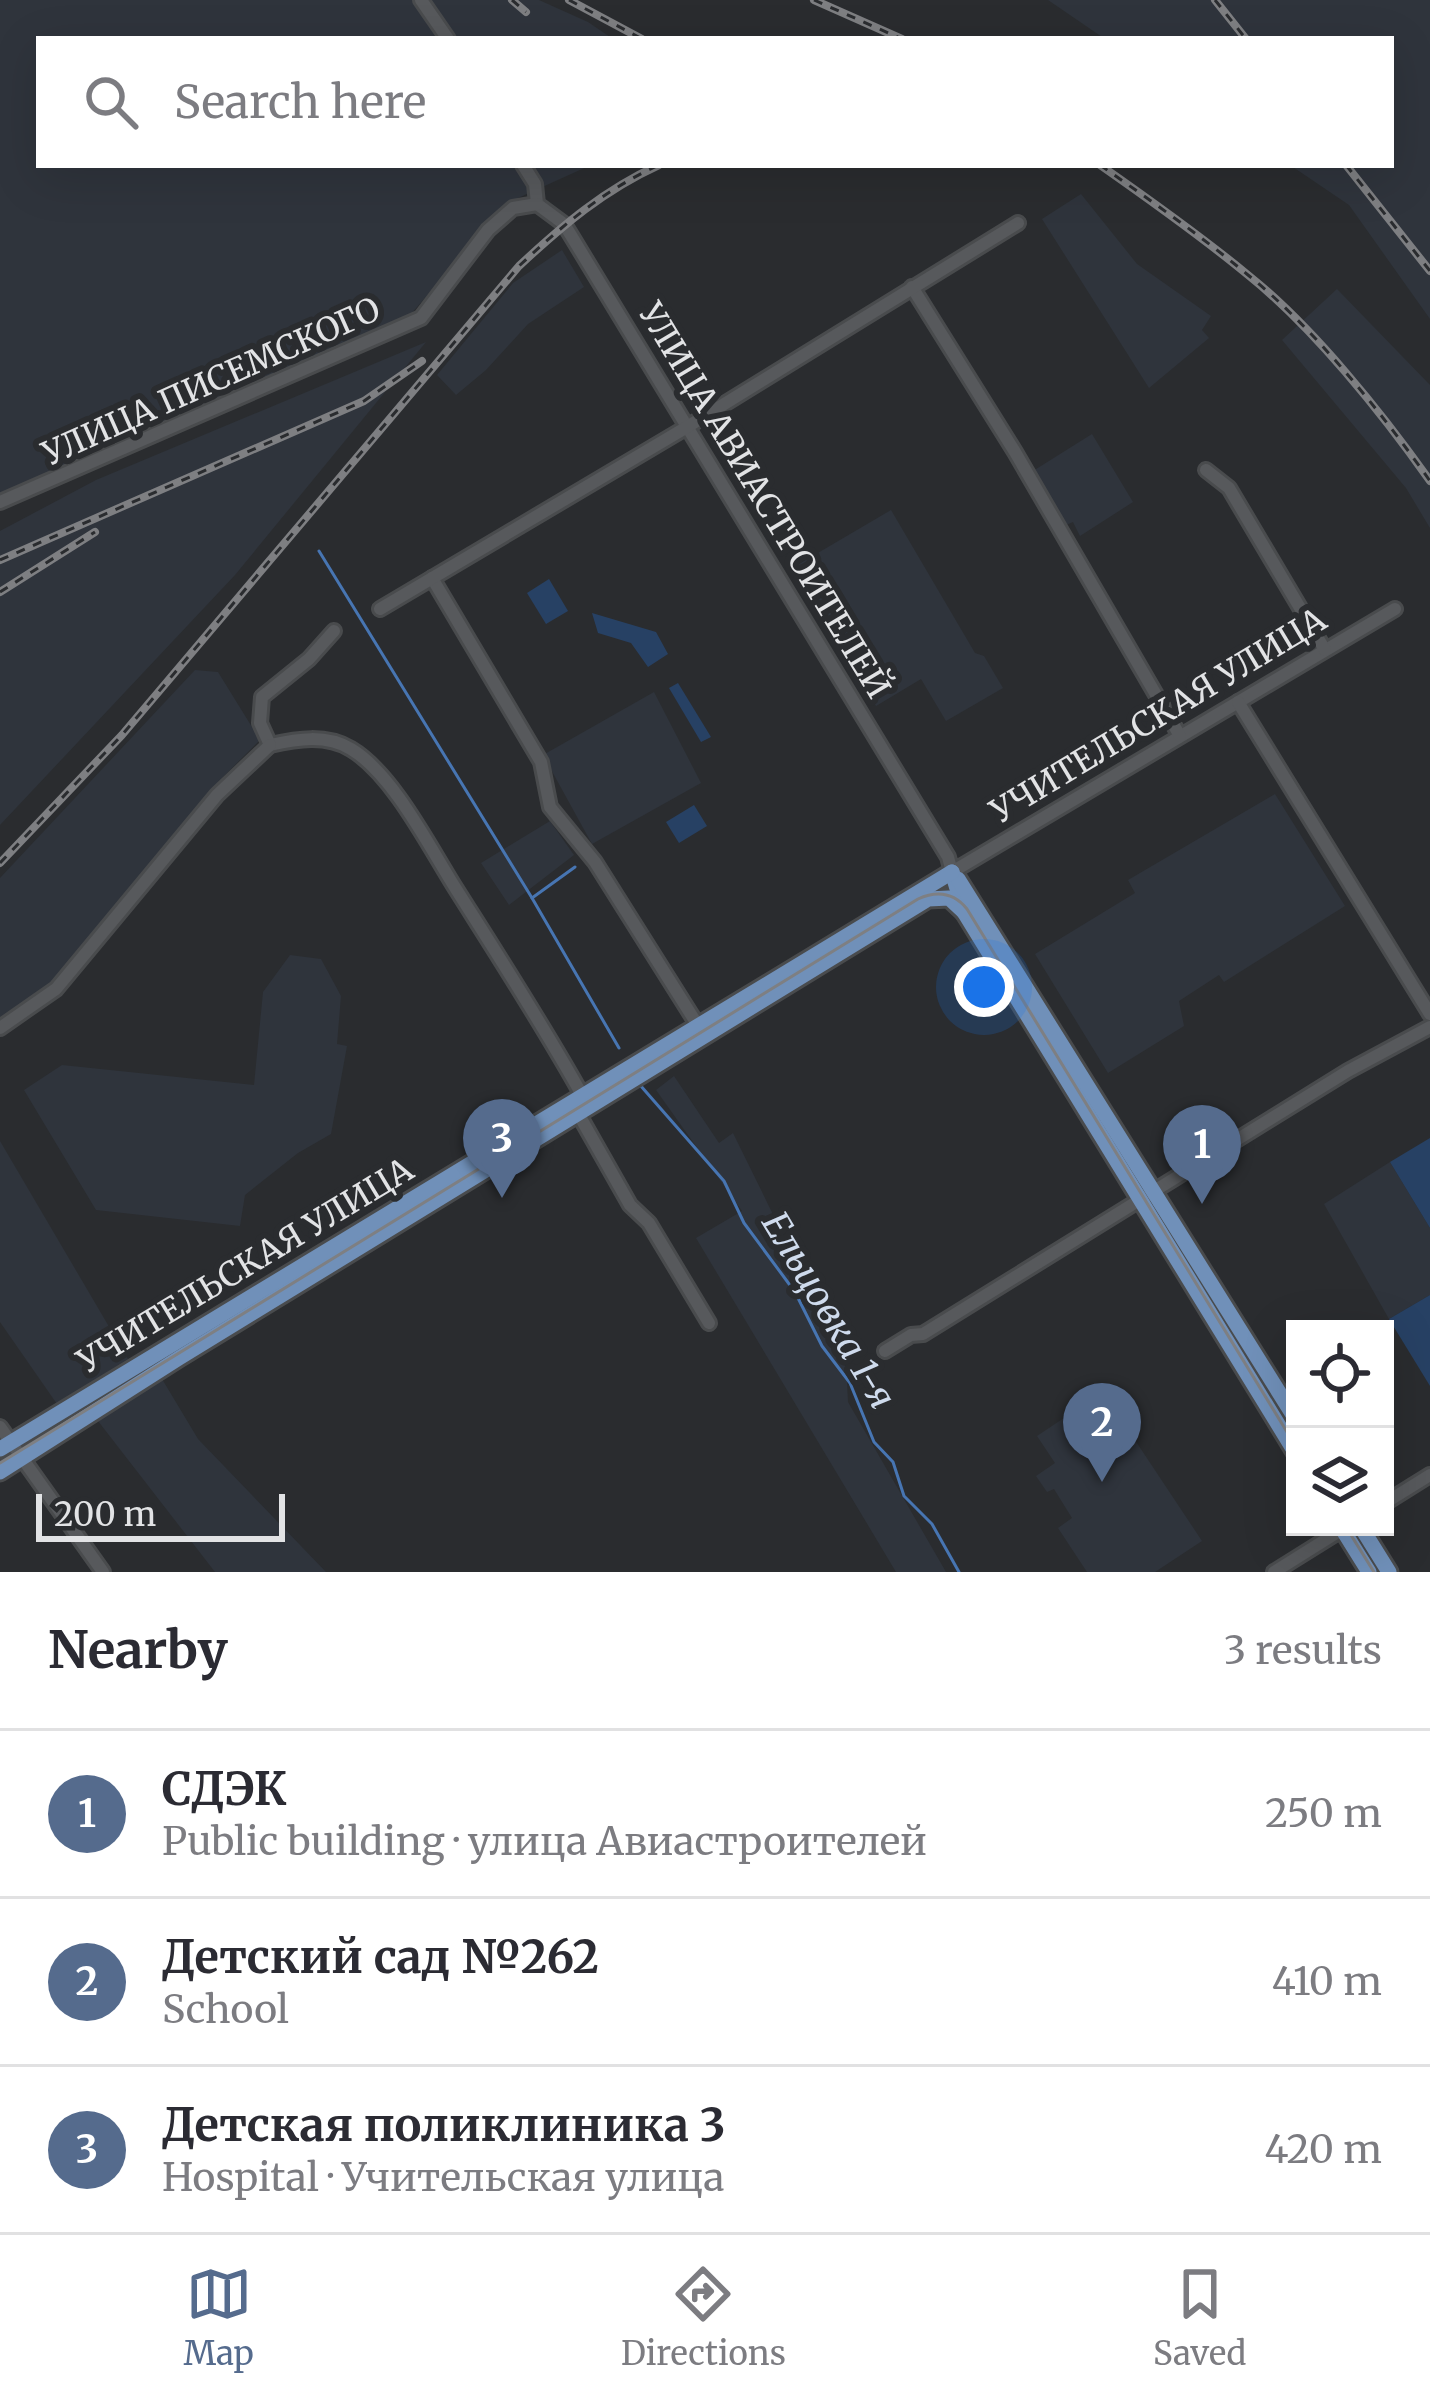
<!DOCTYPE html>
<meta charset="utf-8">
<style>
:root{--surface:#fff;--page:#f7f7f7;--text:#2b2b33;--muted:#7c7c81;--line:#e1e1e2;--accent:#556b8d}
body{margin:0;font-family:Merriweather,serif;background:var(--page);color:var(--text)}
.controls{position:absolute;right:36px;bottom:36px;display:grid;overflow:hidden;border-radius:0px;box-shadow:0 12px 48px #0002}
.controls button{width:108px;height:108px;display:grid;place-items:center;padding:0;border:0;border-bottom:3px solid var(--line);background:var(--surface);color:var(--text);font:60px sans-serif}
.scale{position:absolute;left:36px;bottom:30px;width:249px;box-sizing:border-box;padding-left:12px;border:6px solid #e2e3e5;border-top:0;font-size:33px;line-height:42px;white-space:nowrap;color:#e2e3e5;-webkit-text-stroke:9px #2a2c2f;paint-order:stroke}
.you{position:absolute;left:984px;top:987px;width:42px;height:42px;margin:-30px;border:9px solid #fff;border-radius:50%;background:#1a73e8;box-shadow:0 0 0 18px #1a73e833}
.badge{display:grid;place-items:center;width:78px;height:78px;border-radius:50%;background:var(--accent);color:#fff;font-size:39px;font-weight:700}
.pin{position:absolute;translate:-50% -99px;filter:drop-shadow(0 3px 6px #0008)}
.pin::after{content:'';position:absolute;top:63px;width:42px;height:36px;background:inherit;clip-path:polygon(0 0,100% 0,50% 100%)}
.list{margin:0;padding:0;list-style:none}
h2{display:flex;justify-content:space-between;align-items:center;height:156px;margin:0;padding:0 48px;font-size:51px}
h2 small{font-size:39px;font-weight:400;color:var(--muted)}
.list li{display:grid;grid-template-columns:78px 1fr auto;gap:36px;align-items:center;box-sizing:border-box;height:168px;padding:0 48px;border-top:3px solid var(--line)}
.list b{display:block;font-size:45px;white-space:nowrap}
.list p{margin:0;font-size:39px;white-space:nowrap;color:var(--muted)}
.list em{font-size:39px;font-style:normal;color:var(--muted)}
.icon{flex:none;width:66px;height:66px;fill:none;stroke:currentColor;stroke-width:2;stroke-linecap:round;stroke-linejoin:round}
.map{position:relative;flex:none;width:1430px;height:1572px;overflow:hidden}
.search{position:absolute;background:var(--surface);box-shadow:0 12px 48px #0002;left:36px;right:36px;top:36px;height:132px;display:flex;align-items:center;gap:30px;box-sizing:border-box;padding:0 42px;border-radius:0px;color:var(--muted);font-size:45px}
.sheet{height:660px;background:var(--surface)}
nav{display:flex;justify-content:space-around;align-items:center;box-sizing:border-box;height:168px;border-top:3px solid var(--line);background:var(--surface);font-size:33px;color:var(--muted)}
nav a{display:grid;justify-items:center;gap:6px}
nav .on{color:var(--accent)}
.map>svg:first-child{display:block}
.built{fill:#2f343c}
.green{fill:#274164}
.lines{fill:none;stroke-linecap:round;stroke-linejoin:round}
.stream{stroke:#4775b2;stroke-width:3}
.minor-casing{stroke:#494b4d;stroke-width:18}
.major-casing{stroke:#494b4d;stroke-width:21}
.minor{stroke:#57595c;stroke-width:12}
.major{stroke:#7090b9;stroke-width:15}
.tram{stroke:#7e7f82;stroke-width:3}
.rail-casing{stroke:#7e7f82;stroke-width:8}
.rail{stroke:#2a2c2f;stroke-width:3;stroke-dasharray:9;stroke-linecap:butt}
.labels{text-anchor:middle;stroke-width:12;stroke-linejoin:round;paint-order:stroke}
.street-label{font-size:33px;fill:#e2e3e5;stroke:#2a2c2f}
.water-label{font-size:36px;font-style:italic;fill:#cfdbed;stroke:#2a2c2f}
</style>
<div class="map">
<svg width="1430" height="1572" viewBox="0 0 1430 1572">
<rect width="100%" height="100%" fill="#2a2c2f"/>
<g class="built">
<path d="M0,0H539L588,22L613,39H39V165H591L507,203L411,314L0,496Z"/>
<path d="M1048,0H1430V319L1349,205L1290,165H1391V39H1105Z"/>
<path d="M1081,194L1137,264L1211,316L1202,330L1209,338L1149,388L1042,219Z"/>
<path d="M562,250L584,287L528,324L486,370L456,395L437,375L513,283Z"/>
<path d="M1337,289L1430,385V528L1406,488L1282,340Z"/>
<path d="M426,342L235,575L0,825V531L96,480Z"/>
<path d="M1092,434L1133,502L1080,536L1073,522L1066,525L1033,471Z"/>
<path d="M891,510L975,653L984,656L1003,688L946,721L921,679L876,706L794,567Z"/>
<path d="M195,670L218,672L260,740L223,777L148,881L59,980L0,1022V878Z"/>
<path d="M654,692L701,783L592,844L543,755Z"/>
<path d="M1275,794L1345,906L1224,982L1219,975L1179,1001L1184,1026L1108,1073L1035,954L1135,893L1128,880Z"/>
<path d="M550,821L574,855L509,905L481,863Z"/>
<path d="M290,955L321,959L341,996L337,1044L347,1046L331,1134L298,1153L245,1195L240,1226L96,1210L24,1090L62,1065L254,1085L263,992Z"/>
<path d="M674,1076L719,1143L733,1133L846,1363L848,1402L946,1572H896L696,1238L742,1211L656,1090Z"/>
<path d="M0,1141L128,1359L57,1404L0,1322Z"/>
<path d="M1390,1162L1430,1228V1295L1389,1319L1324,1204Z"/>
<path d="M159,1374L198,1439L326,1572H215L98,1421Z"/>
<path d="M1103,1392L1202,1541L1155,1572H1087L1058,1528L1072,1518L1054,1489L1047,1492L1036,1476L1055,1463L1037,1436Z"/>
</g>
<g class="green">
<path d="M549,579L568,611L546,624L527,593Z"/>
<path d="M592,613L656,632L668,654L648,667L631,643L598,633Z"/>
<path d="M678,683L711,737L701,742L669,688Z"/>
<path d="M694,805L707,826L679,843L666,822Z"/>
<path d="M1430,1138V1228L1390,1162Z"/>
<path d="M1430,1295V1386L1389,1319Z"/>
</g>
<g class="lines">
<g class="stream">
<path d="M319,551L532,898"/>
<path d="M575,867L532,898L619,1048"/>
<path d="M640,1085L724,1181L744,1223L795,1292L822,1346L850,1383L874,1442L893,1462L904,1496L932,1524L959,1572"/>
</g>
<g class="minor-casing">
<g id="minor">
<path d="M421,0L448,39"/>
<path d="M523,165L535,184L537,204L564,224L572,237L948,857L952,872L1395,609"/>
<path d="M912,287L1015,452L1180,736"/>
<path d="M1206,470L1229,488L1325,650"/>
<path d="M0,502L421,318L488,230L513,208L537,204"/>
<path d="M432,578L541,762L550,807L595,862L697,1024"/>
<path d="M380,609L687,427L1018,223"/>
<path d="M1238,702L1430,1014"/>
<path d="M270,745C297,739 326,734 351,749C393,774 430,848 456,889C499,957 543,1025 582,1095"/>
<path d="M270,745L260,723L262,697L309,659L334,631"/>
<path d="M0,1028L56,989L217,795L270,745"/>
<path d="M575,1108L630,1205L649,1223L709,1323"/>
<path d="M885,1351L911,1335L923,1334L1348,1071L1430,1027"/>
<path d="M0,1427L103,1572"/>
<path d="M1385,1503L1430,1475"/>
<path d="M1274,1572L1346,1527"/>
</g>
</g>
<g class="major-casing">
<g id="major">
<path d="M952,872L964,912L1295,1452"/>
<path d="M958,879L1295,1418"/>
<path d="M0,1449L952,872"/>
<path d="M0,1472L179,1358L928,899L949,898L964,912"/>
<path d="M1341,1527L1369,1572"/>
<path d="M1361,1527L1389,1572"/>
</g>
</g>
<use href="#minor" class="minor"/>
<use href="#major" class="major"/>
<g class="tram">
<path d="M0,1463L918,899C938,890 954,893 967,909L1295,1445"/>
<path d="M1346,1527L1374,1572"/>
</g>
<g class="rail-casing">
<g id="rail">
<path d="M512,0L526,12"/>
<path d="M569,0L642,39"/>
<path d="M814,0L902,39"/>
<path d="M1215,0L1246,39"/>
<path d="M1100,165C1150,200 1201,236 1248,275C1313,327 1382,413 1430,481"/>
<path d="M1346,165L1430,271"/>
<path d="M0,560L364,401L422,361"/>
<path d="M0,592L95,532"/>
<path d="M0,863L122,735L519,266C563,225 604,190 659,165"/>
</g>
</g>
<use href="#rail" class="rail"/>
</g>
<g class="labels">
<g class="street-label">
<text transform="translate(211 381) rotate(-24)" y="12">УЛИЦА ПИСЕМСКОГО</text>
<text transform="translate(765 500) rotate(59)" y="12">УЛИЦА АВИАСТРОИТЕЛЕЙ</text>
<text transform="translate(1158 715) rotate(-31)" y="12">УЧИТЕЛЬСКАЯ УЛИЦА</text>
<text transform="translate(245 1265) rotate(-31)" y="12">УЧИТЕЛЬСКАЯ УЛИЦА</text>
</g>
<g class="water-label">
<text transform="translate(829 1310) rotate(59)" y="13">Ельцовка 1-я</text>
</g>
</g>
</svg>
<div class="controls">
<button><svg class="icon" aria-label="locate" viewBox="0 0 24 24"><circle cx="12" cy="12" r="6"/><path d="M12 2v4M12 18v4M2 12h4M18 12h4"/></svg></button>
<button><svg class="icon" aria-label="layers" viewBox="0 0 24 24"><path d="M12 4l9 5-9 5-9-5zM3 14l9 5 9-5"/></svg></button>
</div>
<div class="scale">200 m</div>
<div class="you"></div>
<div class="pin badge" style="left:1202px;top:1204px">1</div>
<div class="pin badge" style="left:1102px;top:1482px">2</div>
<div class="pin badge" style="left:502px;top:1198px">3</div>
<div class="search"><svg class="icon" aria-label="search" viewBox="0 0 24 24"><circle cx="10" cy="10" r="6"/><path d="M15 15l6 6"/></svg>Search here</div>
</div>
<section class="sheet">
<h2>Nearby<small>3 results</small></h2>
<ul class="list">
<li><span class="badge">1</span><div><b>СДЭК</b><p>Public building · улица Авиастроителей</p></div><em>250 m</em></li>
<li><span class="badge">2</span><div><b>Детский сад №262</b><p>School</p></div><em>410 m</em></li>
<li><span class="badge">3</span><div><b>Детская поликлиника 3</b><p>Hospital · Учительская улица</p></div><em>420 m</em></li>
</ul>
</section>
<nav>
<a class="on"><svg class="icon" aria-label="map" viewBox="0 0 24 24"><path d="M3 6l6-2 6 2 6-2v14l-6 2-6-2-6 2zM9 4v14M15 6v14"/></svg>Map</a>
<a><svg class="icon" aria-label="directions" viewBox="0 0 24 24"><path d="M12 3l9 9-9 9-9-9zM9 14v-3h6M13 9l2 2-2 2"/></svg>Directions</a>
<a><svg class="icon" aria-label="saved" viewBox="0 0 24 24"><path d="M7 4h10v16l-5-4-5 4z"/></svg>Saved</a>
</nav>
